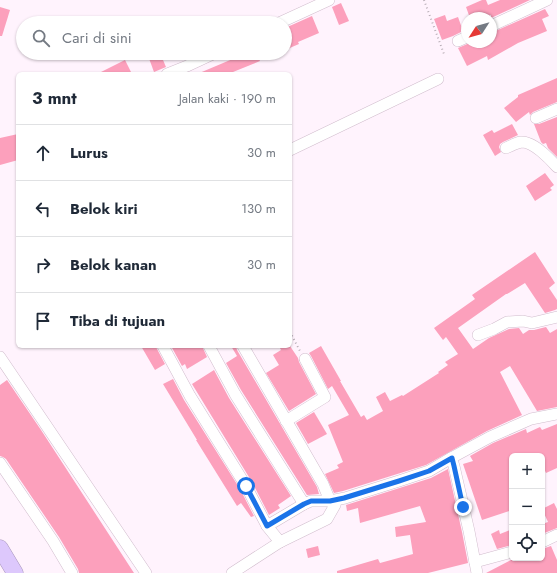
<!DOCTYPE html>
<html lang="id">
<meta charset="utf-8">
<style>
:root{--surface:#fff;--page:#f6f6f7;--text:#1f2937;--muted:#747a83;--line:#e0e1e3}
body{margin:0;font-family:Jost,sans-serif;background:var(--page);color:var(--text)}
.controls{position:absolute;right:12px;bottom:12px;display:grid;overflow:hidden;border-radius:6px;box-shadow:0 1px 3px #0004}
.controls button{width:36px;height:36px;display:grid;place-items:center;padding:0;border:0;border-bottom:1px solid var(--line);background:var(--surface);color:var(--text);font:20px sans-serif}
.compass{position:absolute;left:461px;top:12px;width:36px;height:36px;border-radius:50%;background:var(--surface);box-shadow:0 1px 3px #0004;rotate:234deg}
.stop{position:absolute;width:12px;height:12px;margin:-9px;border:3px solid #1a73e8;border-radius:50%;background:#fff}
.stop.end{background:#1a73e8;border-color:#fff;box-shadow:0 1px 4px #0008}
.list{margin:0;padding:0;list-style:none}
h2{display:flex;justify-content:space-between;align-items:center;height:52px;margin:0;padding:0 16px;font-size:17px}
h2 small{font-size:13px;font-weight:400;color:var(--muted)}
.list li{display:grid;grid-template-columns:26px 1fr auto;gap:12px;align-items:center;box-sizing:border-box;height:56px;padding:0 16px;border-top:1px solid var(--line)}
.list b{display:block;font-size:15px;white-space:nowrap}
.list em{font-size:13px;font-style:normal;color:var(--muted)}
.icon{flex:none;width:22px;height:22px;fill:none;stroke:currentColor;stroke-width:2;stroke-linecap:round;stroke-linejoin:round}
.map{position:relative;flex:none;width:557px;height:573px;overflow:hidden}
.search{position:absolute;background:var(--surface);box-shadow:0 1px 3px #0004;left:16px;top:16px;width:276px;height:44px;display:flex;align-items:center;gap:10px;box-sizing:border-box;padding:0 14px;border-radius:22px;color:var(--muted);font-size:15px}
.panel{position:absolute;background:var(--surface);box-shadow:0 1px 3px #0004;left:16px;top:72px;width:276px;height:276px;border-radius:6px}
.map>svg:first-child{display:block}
.building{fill:#fca0bc}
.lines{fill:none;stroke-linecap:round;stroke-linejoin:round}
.minor-casing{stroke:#d1bdcd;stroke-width:12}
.highway-casing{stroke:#a796ba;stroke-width:17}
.path{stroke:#b5abb3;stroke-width:2;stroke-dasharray:1 3;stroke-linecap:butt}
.minor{stroke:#fff;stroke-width:11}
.highway{stroke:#ddc8fc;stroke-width:16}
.route{stroke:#1a73e8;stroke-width:5}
</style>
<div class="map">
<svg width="557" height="573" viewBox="0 0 557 573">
<rect width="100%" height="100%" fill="#fff3fd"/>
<g class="building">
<path d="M482,0H486L488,5L500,0H530L491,18V15L482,18H470L466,7Z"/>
<path d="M341,3L349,21L339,25L332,7Z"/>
<path d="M0,7L10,10L2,36H0Z"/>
<path d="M545,9L549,16L542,19L547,31L518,43L488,60L487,56L467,66L458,48L472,42H491V33Z"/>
<path d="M445,15L447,21L458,17L463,31L453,36L442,40L434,19Z"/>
<path d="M312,16L319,33L298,42L299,44L285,50V28Z"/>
<path d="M147,53H160L166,67L154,72Z"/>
<path d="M232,53H256L260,61L228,74H197L235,58Z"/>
<path d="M125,60L132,74H97Z"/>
<path d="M557,78V102L533,112L530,115L529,112L516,122L504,108L518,97V95Z"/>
<path d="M557,117V157L548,148L546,143L543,144L541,142L534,124H539Z"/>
<path d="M512,124L518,135L503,142L500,144L499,147L501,152L495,156L483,135L492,130L494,133Z"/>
<path d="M18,134V160L0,165V138Z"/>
<path d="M545,173L554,185L550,188L552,190L535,201L526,186Z"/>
<path d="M535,252L555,283L549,288L557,300V309L555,310L545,313L525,283L507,294H506L458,328L473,349L489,338L509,329L519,328L523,334L529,330H534L546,327L550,333L557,329V407L537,411L510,366L500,372L522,415L520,416L487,431L426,465L343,491L334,493L325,474L339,468L337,465L343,462L328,425L349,415L332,386L328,389L311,356L309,353L321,346L341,381H340L361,417L364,415L367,420L383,411L376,397L385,392L390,401L402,395L403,396L439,373L438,372L448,365L445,362L458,354L446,337L443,340L434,328L475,299L472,295Z"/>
<path d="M141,346H156L157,349L165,364L155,370Z"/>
<path d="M171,346H202L207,357L187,369L185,364L182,366Z"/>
<path d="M231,346H236L237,350L317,487L319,494L307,495L241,390L226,363L237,356Z"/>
<path d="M279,346H290L298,358L299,362L316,394L289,411L266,373L279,365L273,355L281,350Z"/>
<path d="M214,370L229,398L291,496L278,505L280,508L269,515L252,482L192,384Z"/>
<path d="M173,379L184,400L240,489L254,516L251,517L241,503L237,506L196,440H197L163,384Z"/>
<path d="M7,380L41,430L134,573H79L78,569L59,537L6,459L3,457L0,456V385Z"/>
<path d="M314,412L327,434L308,444L296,423Z"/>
<path d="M557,424V468L546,473L542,464V456H512V510L482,520L463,464L473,461L470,456L493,443L526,429L527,433L540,427L542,430Z"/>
<path d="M448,469L462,532L468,563L428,573H337V571L378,559L380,563L413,554L410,535L396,537L395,527L426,522L420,506L360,523L358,508L347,511L346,505L431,478Z"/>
<path d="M554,503L557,509V528L542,534V524L548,522L542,509Z"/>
<path d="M499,530L500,534L510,530L512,536V545L497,549L491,534Z"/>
<path d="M318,546L320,555L308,558L306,549Z"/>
<path d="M551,546L557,560V573H486L515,558H542V549Z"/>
</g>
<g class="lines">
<g class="minor-casing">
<g id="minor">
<path d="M279,23L329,0"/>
<path d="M491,26L547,0"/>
<path d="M458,41L467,37"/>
<path d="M167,74L187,66L215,53"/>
<path d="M536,118L557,109"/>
<path d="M506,148C510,146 516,143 521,142C533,141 550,159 557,167"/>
<path d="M290,150L438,79"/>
<path d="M478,335L494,329L507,322L523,321L532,323L557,317"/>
<path d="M163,346L190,396L246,486L267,526L280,542"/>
<path d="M209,346L235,394L304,504"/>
<path d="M0,357L146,573"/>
<path d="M286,421L325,397L305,359"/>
<path d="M0,463L53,541L72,573"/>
<path d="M267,526L304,504L311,501H330L345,498L399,481L429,471L451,458"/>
<path d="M542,542L557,535"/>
<path d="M475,562L512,552"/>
<path d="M232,573L280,542L327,519L335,505L330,501L323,484L243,346"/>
<path d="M477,573L469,531L454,466L451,458L490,437L531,419L557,414"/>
</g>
</g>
<g class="highway-casing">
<path id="highway" d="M0,548L15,573"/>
</g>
<g class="path">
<path d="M424,0L444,54"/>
<path d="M290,332L300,351"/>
</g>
<use href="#minor" class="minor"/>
<use href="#highway" class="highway"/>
</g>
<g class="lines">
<path class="route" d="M246,486L267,526L304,504L311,501H330L344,498L399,481L429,471L452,458L454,466L463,507"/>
</g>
</svg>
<div class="controls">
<button>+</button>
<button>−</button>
<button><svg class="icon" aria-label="locate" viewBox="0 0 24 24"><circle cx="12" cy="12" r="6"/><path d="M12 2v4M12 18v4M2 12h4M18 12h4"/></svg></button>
</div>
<svg class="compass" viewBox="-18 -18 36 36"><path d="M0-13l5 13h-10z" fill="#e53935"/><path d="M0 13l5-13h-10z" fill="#747a83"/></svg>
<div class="stop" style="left:246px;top:486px"></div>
<div class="stop end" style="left:463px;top:507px"></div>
<div class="search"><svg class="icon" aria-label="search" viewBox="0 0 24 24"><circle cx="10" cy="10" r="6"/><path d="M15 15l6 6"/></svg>Cari di sini</div>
<section class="panel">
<h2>3 mnt<small>Jalan kaki · 190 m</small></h2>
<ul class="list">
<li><svg class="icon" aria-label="ahead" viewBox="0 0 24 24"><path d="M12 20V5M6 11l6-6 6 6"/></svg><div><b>Lurus</b></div><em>30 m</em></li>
<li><svg class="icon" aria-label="left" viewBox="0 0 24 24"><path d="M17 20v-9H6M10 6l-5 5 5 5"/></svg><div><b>Belok kiri</b></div><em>130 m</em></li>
<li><svg class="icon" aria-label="right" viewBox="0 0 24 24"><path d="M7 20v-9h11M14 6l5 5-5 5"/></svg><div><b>Belok kanan</b></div><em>30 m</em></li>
<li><svg class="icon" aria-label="arrive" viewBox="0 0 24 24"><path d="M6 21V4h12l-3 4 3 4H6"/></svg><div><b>Tiba di tujuan</b></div></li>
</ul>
</section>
</div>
